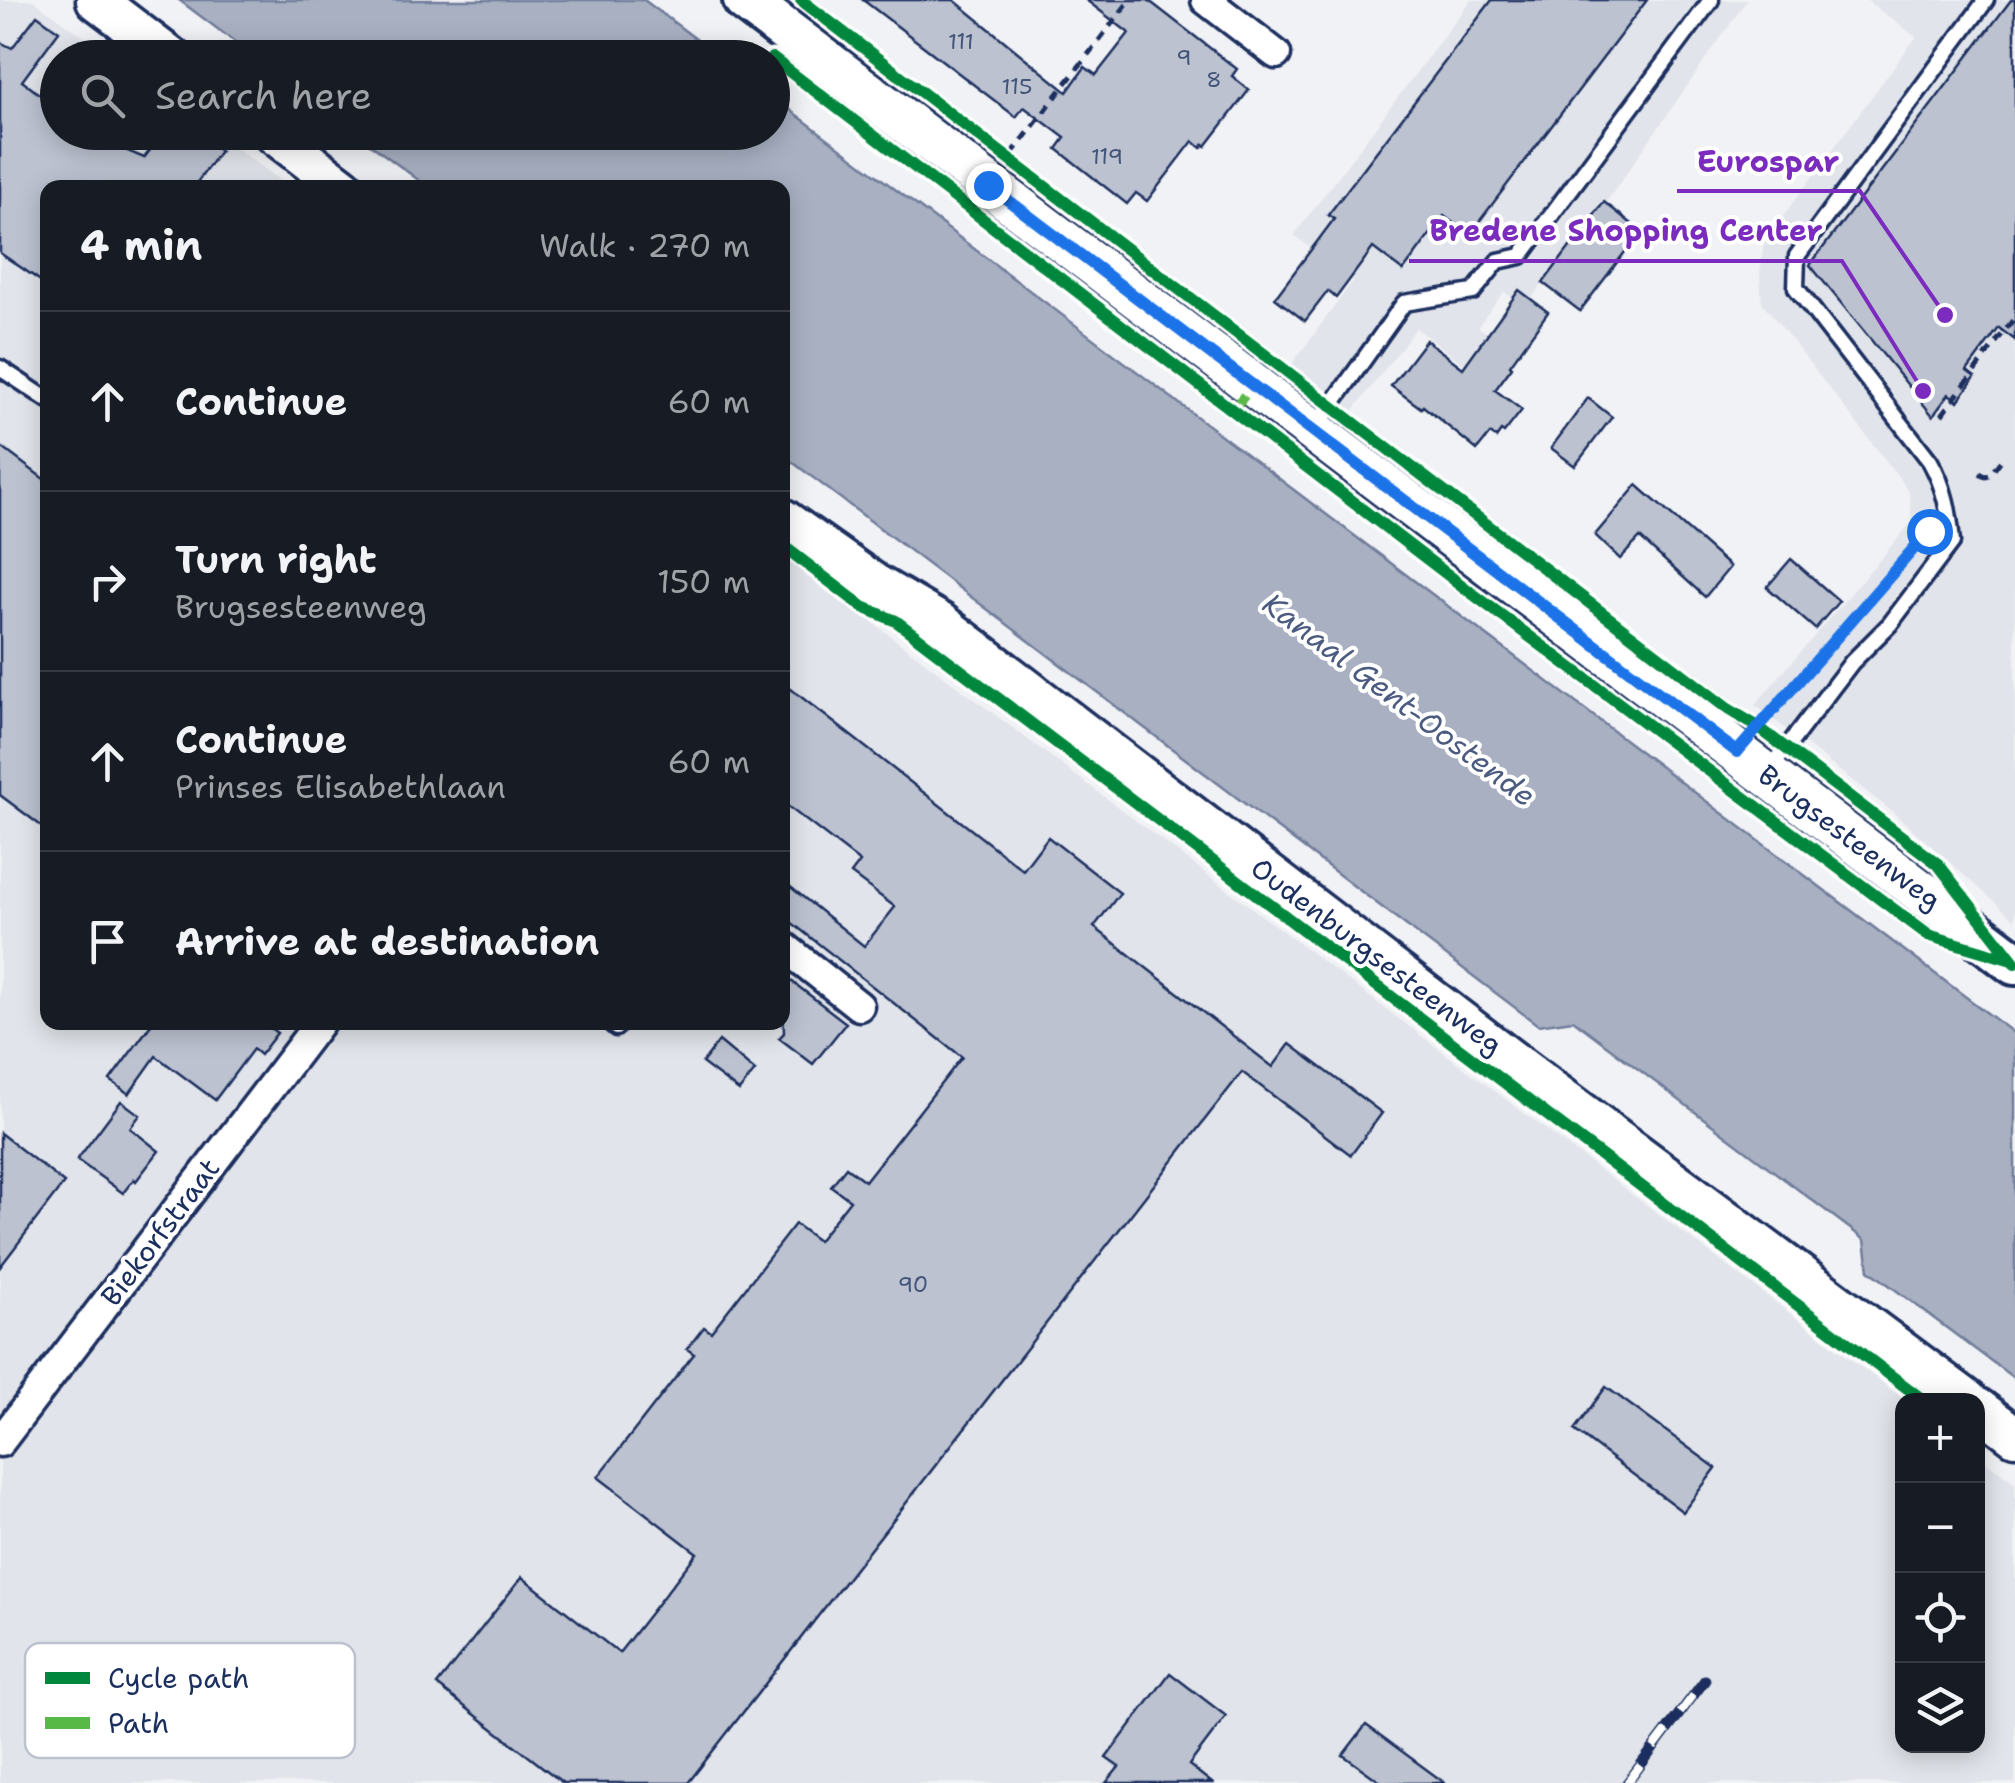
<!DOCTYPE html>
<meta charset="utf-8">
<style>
:root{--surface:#171b24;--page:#20242c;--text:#f1f3f6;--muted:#9ea1a6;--line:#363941}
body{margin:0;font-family:"Shantell Sans",sans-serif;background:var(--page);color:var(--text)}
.controls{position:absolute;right:30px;bottom:30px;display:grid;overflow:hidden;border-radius:20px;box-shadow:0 5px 25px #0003}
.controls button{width:90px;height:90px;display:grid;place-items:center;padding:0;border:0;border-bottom:2px solid var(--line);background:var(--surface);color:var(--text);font:50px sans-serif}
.stop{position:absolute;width:30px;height:30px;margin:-22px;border:8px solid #1a73e8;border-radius:50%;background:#fff}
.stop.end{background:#1a73e8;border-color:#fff;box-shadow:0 2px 10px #0008}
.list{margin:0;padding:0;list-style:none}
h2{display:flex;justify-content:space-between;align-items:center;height:130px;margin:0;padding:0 40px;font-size:42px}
h2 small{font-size:32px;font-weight:400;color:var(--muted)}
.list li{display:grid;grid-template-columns:65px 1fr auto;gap:30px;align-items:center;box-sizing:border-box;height:180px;padding:0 40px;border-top:2px solid var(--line)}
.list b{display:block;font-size:38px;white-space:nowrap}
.list p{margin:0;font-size:32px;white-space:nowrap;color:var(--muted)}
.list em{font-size:32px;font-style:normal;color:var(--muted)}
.icon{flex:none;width:55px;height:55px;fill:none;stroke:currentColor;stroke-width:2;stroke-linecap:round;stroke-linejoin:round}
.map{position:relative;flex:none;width:2015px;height:1783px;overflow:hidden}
.search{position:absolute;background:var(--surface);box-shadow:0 5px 25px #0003;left:40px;top:40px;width:750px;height:110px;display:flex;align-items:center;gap:25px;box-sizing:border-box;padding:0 35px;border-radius:55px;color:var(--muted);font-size:38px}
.panel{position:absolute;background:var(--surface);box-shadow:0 5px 25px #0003;left:40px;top:180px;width:750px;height:850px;border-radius:20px}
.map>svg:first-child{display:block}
.built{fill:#e1e4ea}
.water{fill:#a8b0c2;stroke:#707c9a;stroke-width:2.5}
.building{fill:#bcc2d0;stroke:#1b2f5e;stroke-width:2.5}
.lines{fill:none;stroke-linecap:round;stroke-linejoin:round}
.lane-casing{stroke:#1b2f5e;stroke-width:21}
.street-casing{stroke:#1b2f5e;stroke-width:35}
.secondary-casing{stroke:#1b2f5e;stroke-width:45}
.primary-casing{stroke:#1b2f5e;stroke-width:50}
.path{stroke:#1b2f5e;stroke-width:5;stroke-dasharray:10 8;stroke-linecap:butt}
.lane{stroke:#fff;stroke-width:14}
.street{stroke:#fff;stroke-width:28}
.secondary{stroke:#fff;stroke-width:38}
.primary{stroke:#fff;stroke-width:42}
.rail-casing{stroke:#1b2f5e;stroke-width:11}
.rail{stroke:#fff;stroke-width:8;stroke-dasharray:22;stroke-linecap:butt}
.quiet{stroke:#58b947;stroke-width:10;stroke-dasharray:20 10;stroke-linecap:butt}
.cycleway-casing{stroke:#fff;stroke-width:19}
.cycleway{stroke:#00873e;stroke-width:12}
.route{stroke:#1a73e8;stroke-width:12}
.labels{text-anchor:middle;stroke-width:8;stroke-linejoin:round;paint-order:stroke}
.number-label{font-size:22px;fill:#43547a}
.street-label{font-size:28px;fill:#1b2f5e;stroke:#fff}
.water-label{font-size:30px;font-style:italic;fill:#4c5c81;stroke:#fff}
.key{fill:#fff;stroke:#bbc1cf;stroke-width:2.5}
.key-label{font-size:28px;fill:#1b2f5e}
.leader{fill:none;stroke:#7b2cbf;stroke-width:4}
.callout-dot{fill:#7b2cbf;stroke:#fff;stroke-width:4}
.callout-label{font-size:30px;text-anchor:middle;font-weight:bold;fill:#7b2cbf;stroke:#fff;stroke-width:8;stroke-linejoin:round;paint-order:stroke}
</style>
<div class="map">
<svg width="2015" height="1783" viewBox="0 0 2015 1783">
<rect width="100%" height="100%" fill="#f1f2f5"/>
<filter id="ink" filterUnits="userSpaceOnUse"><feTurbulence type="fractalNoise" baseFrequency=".01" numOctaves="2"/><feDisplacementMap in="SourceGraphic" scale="20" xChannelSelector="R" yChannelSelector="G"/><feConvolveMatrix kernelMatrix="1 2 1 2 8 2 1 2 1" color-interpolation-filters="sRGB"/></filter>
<g filter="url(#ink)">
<g class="built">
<path d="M0,0H33L112,57L58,58V132L215,133L290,187L48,188V1022H782L783,555L1905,1400H1902V1746H1978V1455L2015,1483V1783H0Z"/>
<path d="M1471,0H1747L1605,204L1603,203L1585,231L1583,230L1531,299L1519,291L1513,298L1504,292L1478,326L1495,341L1465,365L1416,328L1341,427L1281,379L1353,281L1294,235Z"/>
<path d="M1866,0H2015V920L1894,813L1755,705L1912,522L1909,493L1901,480L1762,302L1760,274L1764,242L1916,37Z"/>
</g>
<g class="water">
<path d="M179,0H644L720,57H255Z"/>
<path d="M773,97L2015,1034V1379L1869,1270L1865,1240L1573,1020L1538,1025L783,455L782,188L428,187L355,133L772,132Z"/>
</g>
<g class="building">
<path d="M863,0H954L1067,92L1085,67L1096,75L1129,33L1086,0H1148L1237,69L1232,76L1249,90L1206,146L1204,144L1201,148L1193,141L1147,201L1136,193L1127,204L1057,149L1065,138L1024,107L1016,117Z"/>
<path d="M1492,0H1647L1469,235L1444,216L1403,271L1373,248L1336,298L1328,291L1305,321L1275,298L1334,219L1328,215Z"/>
<path d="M2011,0H2015V340L1999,328L1967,371L1975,377L1958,401L1949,394L1933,416L1810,265Z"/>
<path d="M37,15L59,31L22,81L58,108V132H90L97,138L144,158L164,132H196L220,151L193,188H48V286L0,253V42L12,48Z"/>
<path d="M1604,202L1641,231L1580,311L1543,283Z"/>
<path d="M1519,290L1548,312L1510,365L1512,367L1495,390L1522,410L1504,433L1501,431L1496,438L1490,434L1477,450L1423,406L1421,408L1391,386L1426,340L1463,368Z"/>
<path d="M1588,398L1612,417L1575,466L1551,448Z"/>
<path d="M0,446L48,482V831L0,795Z"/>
<path d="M1637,485L1730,567L1705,597L1640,538L1620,559L1595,535Z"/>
<path d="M1791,559L1839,601L1815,629L1767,587Z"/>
<path d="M782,682L1023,870L1048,837L1120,893L1094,927L1273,1067L1290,1044L1382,1113L1351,1155L1242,1072L688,1783H563L437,1685L522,1577L619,1653L697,1553L598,1477L694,1354L687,1349L704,1327L711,1332L795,1224L818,1241L850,1200L831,1186L846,1167L865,1181L962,1057L782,915V880L864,946L895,907L851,874L860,862L782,802Z"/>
<path d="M782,974L846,1023L813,1064L779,1038L784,1033Z"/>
<path d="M153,1022H273L269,1027L277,1033L260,1055L253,1049L215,1100L156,1056L129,1094L110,1080Z"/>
<path d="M719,1041L755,1071L739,1091L702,1063Z"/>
<path d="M121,1101L140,1115L130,1128L159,1151L136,1181L134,1179L123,1193L77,1160Z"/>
<path d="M0,1133L64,1183L0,1267Z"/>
<path d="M1606,1387L1716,1468L1683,1512L1574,1430Z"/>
<path d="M1170,1673L1226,1716L1189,1765L1212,1783H1106L1119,1767L1106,1758Z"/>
<path d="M1366,1725L1445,1783H1382L1343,1755Z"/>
</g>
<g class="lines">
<g class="lane-casing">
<g id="lane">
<path d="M0,368L48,400"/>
<path d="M1316,427L1404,303L1473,292L1498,261L1521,256L1711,0"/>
<path d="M1768,772L1852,662L1890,624L1952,542C1949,512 1945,487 1930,461L1796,288L1797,256L1986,0"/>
<path d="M609,1022L616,1028"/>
</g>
</g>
<g class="street-casing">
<g id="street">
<path d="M1206,0L1276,54"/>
<path d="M782,945L859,1006"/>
<path d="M0,1442L320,1022"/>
</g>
</g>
<g class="secondary-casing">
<g id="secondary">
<path d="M96,0L172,58"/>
<path d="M271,132L344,188"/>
<path d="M782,518L874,583L940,622L1508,1057L1968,1400"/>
<path d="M1978,1408L2015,1436"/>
</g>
</g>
<g class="primary-casing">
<path id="primary" d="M745,0L2015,963"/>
</g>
<g class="path">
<path d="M1011,155L1130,0"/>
<path d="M1942,415L2015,317"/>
<path d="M1980,473L1985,476L1990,475L2002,459"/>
<path d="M1760,725L1929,531"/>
</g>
<use href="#lane" class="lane"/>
<use href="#street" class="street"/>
<use href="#secondary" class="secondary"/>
<use href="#primary" class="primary"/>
<g class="rail-casing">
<path id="rail" d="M1627,1783L1705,1680"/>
</g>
<use href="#rail" class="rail"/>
<path class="quiet" d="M1232,411L1252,386"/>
<g class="cycleway-casing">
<g id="cycleway">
<path d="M801,0L1728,709L1758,727L1938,864L2015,963"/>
<path d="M772,58L1469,591L1928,935L2012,960"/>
<path d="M782,545L863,607L896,621L1923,1400"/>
</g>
</g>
<use href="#cycleway" class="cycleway"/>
</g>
</g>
<g class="lines" filter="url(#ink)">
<path class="route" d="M988,185L1737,752L1929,531"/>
</g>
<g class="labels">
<g class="number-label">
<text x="961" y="49">111</text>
<text x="1184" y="65">9</text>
<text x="1214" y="87">8</text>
<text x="1017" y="94">115</text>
<text x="1107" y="164">119</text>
<text x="913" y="1292">90</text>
</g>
<g class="street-label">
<text transform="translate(1850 837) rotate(37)" y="10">Brugsesteenweg</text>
<text transform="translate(1377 956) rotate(37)" y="10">Oudenburgsesteenweg</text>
<text transform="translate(160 1232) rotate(-53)" y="10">Biekorfstraat</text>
</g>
<g class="water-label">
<text transform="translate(1399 700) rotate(37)" y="10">Kanaal Gent-Oostende</text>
</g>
</g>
<rect x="25" y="1643" width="330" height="115" rx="15" class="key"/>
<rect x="45" y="1672" width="45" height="12" fill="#00873e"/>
<rect x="45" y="1717" width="45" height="12" fill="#58b947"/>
<g class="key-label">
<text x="108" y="1688">Cycle path</text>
<text x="108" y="1733">Path</text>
</g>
<path class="leader" d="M1945 315L1860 191H1677M1923 391L1842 261H1409"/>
<g class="callout-dot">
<circle cx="1945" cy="315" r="10"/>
<circle cx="1923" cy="391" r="10"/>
</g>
<g class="callout-label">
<text x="1768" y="172">Eurospar</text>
<text x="1626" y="241">Bredene Shopping Center</text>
</g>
</svg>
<div class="controls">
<button>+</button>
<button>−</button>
<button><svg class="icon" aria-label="locate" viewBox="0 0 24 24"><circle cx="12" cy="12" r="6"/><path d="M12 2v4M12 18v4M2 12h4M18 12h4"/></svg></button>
<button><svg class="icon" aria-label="layers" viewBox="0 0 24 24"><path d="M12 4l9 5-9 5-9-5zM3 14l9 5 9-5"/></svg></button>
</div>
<div class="stop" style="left:1929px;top:531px"></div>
<div class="stop end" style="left:988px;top:185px"></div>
<div class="search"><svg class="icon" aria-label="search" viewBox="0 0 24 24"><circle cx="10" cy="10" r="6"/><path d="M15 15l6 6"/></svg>Search here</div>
<section class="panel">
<h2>4 min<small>Walk · 270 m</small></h2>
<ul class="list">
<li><svg class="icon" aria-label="ahead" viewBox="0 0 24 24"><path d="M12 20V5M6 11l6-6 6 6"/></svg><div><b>Continue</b></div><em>60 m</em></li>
<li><svg class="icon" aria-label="right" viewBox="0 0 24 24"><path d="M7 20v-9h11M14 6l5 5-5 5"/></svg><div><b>Turn right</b><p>Brugsesteenweg</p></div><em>150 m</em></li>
<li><svg class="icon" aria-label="ahead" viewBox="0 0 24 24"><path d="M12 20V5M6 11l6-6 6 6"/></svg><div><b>Continue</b><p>Prinses Elisabethlaan</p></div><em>60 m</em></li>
<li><svg class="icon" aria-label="arrive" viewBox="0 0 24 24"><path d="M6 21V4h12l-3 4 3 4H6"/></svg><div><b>Arrive at destination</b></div></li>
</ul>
</section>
</div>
